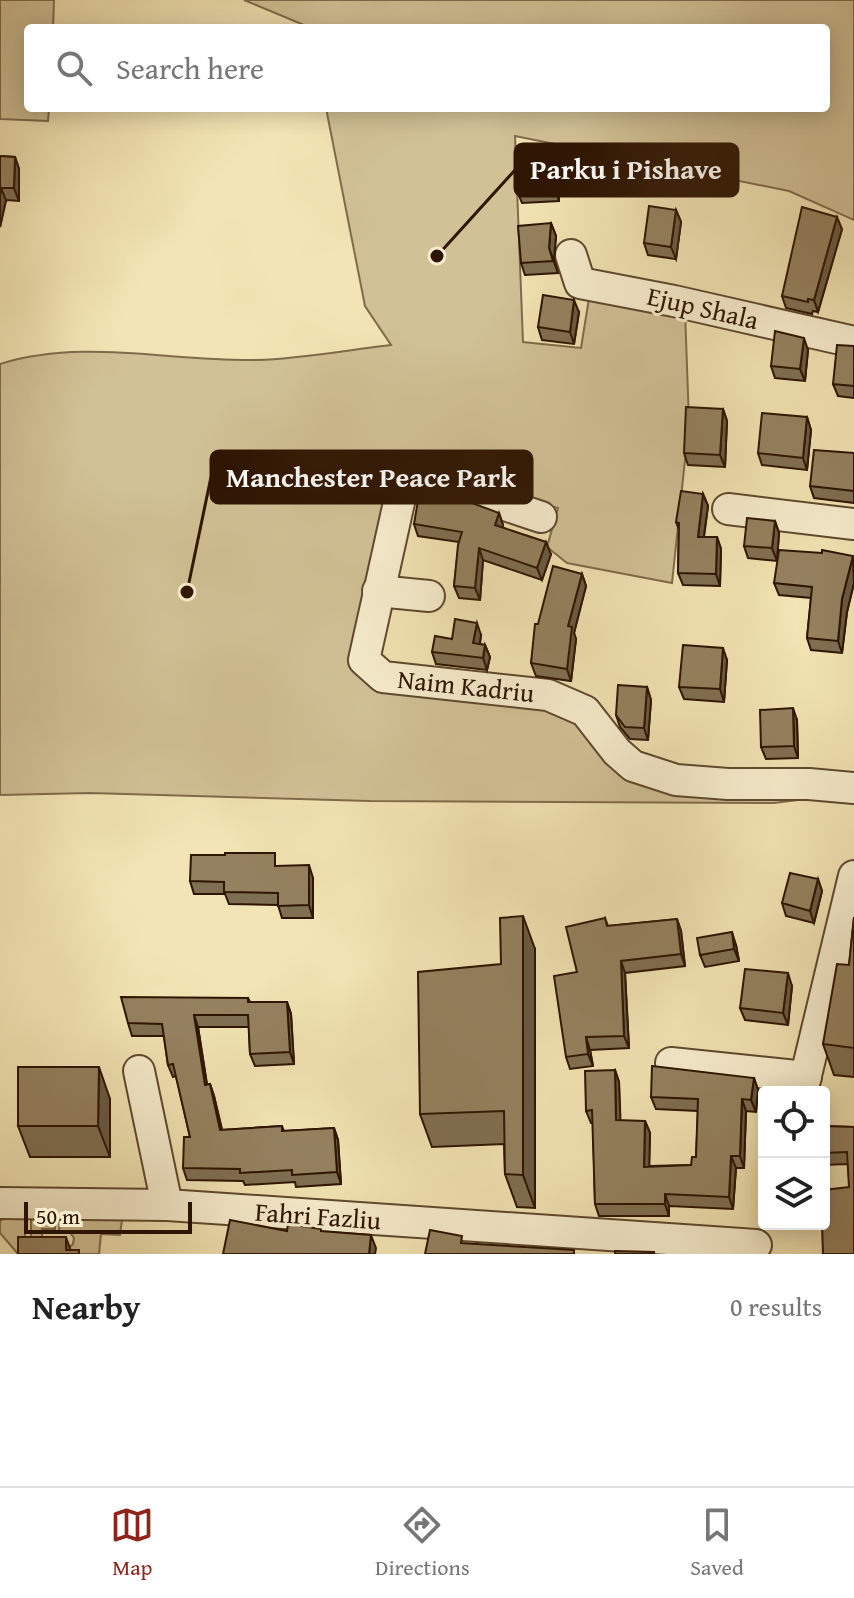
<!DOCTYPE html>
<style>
:root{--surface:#fff;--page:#f2f2f2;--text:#222;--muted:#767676;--line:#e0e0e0;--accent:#8f2418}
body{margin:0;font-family:"Gentium Book Plus",serif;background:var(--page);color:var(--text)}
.controls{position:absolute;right:24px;bottom:24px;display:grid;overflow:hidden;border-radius:8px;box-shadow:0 4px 20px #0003}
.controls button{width:72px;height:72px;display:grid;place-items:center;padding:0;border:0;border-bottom:2px solid var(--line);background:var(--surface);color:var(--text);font:40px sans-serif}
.scale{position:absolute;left:24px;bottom:20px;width:168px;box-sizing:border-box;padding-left:8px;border:4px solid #2e1502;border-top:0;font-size:22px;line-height:28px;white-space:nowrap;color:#2e1502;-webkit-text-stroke:6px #f7edce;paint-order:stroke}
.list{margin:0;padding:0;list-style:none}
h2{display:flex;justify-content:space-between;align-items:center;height:104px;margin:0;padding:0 32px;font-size:34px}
h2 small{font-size:26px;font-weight:400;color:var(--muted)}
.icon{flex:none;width:44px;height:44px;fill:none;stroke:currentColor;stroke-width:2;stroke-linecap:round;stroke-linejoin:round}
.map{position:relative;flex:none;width:854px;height:1254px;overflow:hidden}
.search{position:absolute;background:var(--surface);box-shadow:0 4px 20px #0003;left:24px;right:24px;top:24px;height:88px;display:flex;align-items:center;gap:20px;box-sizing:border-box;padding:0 28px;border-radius:8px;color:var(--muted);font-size:30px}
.sheet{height:232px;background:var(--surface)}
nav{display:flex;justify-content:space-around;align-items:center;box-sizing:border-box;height:112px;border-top:2px solid var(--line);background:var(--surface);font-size:22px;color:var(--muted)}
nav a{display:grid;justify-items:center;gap:4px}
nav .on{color:var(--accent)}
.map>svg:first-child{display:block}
.green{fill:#d1c196;stroke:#806b4c;stroke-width:2}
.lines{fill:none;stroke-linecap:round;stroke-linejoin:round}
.minor-casing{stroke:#5f492e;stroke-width:34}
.minor{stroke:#f7edce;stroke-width:30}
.wall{fill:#7f6f52;stroke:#2e1502;stroke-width:2}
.shaded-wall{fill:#685a42;stroke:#2e1502;stroke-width:2}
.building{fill:#94815f;stroke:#2e1502;stroke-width:2}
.labels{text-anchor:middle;stroke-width:6;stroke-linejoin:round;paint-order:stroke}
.street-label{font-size:26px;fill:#2e1502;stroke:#f7edce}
.leader{fill:none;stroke:#2e1502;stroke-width:3}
.callout-dot{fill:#2e1502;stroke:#f7edce;stroke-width:3}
.callout{fill:#2e1502;stroke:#2e1502;stroke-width:3}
.callout-label{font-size:28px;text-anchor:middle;font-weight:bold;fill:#fff}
</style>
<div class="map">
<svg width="854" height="1254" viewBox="0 0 854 1254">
<rect width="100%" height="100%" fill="#f2e4b4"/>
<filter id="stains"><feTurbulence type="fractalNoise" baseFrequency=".0025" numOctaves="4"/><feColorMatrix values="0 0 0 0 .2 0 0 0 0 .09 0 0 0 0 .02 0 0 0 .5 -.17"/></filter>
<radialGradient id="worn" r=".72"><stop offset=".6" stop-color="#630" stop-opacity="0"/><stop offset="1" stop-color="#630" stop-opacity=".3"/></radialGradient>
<g class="green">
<path d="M0,0H54L53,28H28V108H49L48,121L0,119Z"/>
<path d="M244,0H854V220L789,191L515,136L523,342L581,348L590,292L685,311L689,422L672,583L567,563L547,547L558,508L403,468L358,661L573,713L626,770L798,800L774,803L370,801L90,793L0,795V364C83,338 172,362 257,360C301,359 347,350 391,345L365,306L326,108H826V28H311Z"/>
<path d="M60,1215L122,1220L120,1235L101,1234L99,1254H62L73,1244L74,1238L69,1231H59Z"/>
<path d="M31,1216L56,1217L55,1229H42V1254H31Z"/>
<path d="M26,1217L24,1254H18L0,1233V1221L5,1218Z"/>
</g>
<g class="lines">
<g class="minor-casing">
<g id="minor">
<path d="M571,255L580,283L674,301L854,342"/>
<path d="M728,509L854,524"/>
<path d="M541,517L430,480H404L364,660L383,677L548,695L585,711L617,752L633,766L676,780L728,784H809L854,788"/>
<path d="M378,591L429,596"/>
<path d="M671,1063L806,1077"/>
<path d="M139,1071L167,1205"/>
<path d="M802,1092L854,876"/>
<path d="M0,1203L167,1205L756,1245"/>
</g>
</g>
<use href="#minor" class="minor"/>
</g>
<g class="wall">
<path d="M0,156L15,157L19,169V201L6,200L0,227Z"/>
<path d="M553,161L557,173L559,201L522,203L517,191Z"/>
<path d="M676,210L681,222L676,259L648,255L644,243Z"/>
<path d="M551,223L556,236L554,260L558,273L525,275L521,263Z"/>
<path d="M842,229L818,312L813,311L812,314L786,308L782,296Z"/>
<path d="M579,312L574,344L542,340L538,327Z"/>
<path d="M854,346V398L838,396L833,384Z"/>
<path d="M808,350L805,381L775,378L771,366Z"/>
<path d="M723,409L727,421L725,467L688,465L684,453Z"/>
<path d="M807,417L811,430L807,470L762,465L758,453Z"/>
<path d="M854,453V503L814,498L810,486Z"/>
<path d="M703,494L708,506L704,537H717L721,549L720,586L683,585L678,573L679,530L676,522Z"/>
<path d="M499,513L503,525L502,527L551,554L542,580L483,560L480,600L459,598L454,586L459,542L418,536L414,524Z"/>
<path d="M775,521L779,533L777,561L748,558L744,546Z"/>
<path d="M854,558V583L847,612L842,653L811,650L807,638L811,598L779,595L774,583Z"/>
<path d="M582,574L586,586L574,633L576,639L571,681L536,676L531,663L538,624Z"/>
<path d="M481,635L480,644L485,645L490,657L487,670L436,664L432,652L452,639Z"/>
<path d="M727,660L724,702L684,699L679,687Z"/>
<path d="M647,687L651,700L648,740L630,739L620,727L616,715Z"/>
<path d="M797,720L798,758L766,759L761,747Z"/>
<path d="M279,866L313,878V918H282L278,905L229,904L225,894H194L190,881Z"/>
<path d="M818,879L822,891L814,923L786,916L782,903Z"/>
<path d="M854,917V1077L834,1075L823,1044L849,965Z"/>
<path d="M605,918L608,926L677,919L681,931L685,966L625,973L629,1048L590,1050L593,1066L570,1069L566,1057L577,972Z"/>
<path d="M736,945L739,961L705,967L700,955Z"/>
<path d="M535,949V1208L517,1207L505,1174L504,1144L432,1147L420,1114L501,964Z"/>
<path d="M792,986L788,1025L745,1020L740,1008Z"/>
<path d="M248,998L250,1002H287L291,1014L294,1064L255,1066L250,1054L249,1027H198L207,1085L210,1084L214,1096L222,1130L282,1126L284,1131L334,1128L338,1140L341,1184L296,1187L295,1182L245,1185L243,1181L187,1180L183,1168L190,1137L176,1076L173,1077L168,1065L164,1036H132L128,1023Z"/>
<path d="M615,1070L619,1082L620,1121H645L650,1133L649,1166L691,1165L696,1157L698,1111L656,1109L651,1097L754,1078L758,1090L756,1112L746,1111L744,1168H736L733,1209L669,1206V1216H599L595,1204L593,1123H591L586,1111Z"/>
<path d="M110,1099V1157H30L18,1126Z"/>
<path d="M824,1126L854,1127V1254L848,1164L824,1165Z"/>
</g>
<g class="shaded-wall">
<path d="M15,157L19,169V201L14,188Z"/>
<path d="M553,161L557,173L559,201L554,188Z"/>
<path d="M1,188L6,200L0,227V194Z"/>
<path d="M676,210L681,222L676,259L671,247Z"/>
<path d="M837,217L842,229L818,312L814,300Z"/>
<path d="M551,223L556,236L554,260L558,273L549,248Z"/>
<path d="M574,300L579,312L574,344L570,332Z"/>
<path d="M804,338L808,350L805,381L800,369Z"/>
<path d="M723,409L727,421L725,467L720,455Z"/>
<path d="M807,417L811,430L807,470L803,458Z"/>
<path d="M703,494L708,506L702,549L698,537Z"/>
<path d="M499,513L503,525L499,537L495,525Z"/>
<path d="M775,521L779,533L777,561L772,548Z"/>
<path d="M717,537L721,549L720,586L716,574Z"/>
<path d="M546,542L551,554L542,580L537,568Z"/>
<path d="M479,548L483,560L480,600L475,588Z"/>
<path d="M853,556L854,583L847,612L842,653L838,641L842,599Z"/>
<path d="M582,574L586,586L574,633L576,639L571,681L567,669L568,626Z"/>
<path d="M477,623L481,635L478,655L473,643Z"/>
<path d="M485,645L490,657L487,670L483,658Z"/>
<path d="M723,648L727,660L724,702L720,689Z"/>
<path d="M647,687L651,700L648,740L644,728Z"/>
<path d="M793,708L797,720L798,758L794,746Z"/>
<path d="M309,865L313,878V918L309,905Z"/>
<path d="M818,879L822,891L814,923L810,911Z"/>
<path d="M523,916L535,949V1208L523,1175Z"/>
<path d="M677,919L681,931L685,966L681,954Z"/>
<path d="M732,932L736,945L739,961L734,949Z"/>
<path d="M621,961L625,973L629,1048L624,1036Z"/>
<path d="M788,973L792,986L788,1025L783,1013Z"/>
<path d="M287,1002L291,1014L294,1064L290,1052Z"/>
<path d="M194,1015L198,1027L209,1097L205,1085Z"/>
<path d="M586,1037L590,1050L593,1066L588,1054Z"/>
<path d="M99,1067L110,1099V1157L98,1126Z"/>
<path d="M615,1070L619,1082L621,1133L616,1120Z"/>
<path d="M754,1078L758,1090L756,1112L751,1100Z"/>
<path d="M210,1084L214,1096L225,1142L220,1130Z"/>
<path d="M742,1099L746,1111L744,1168L740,1156Z"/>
<path d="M645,1121L650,1133L649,1179L644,1167Z"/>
<path d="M334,1128L338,1140L341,1184L337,1172Z"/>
<path d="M731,1156L736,1168L733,1209L729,1197Z"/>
<path d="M665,1194L669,1206V1216L665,1204Z"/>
<path d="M371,1235L376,1248L375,1254H369Z"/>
<path d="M66,1237L72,1254L66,1250Z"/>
</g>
<g class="building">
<path d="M0,156L15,157L14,188H1L0,194Z"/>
<path d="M649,206L676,210L671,247L644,243Z"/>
<path d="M802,207L837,217L814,300L808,299V302L782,296Z"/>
<path d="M551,223L549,248L553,261L521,263L518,226Z"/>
<path d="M543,295L574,300L570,332L538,327Z"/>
<path d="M775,331L804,338L800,369L771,366Z"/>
<path d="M837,345L854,346V386L833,384Z"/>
<path d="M686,407L723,409L720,455L684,453Z"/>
<path d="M762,413L807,417L803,458L758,453Z"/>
<path d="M814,450L854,453V491L810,486Z"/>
<path d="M420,489L445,493L499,513L495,525L546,542L537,568L479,548L475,588L454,586L458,545L462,532L414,524Z"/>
<path d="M681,491L703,494L698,537H717L716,574L678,573L679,523L676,522Z"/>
<path d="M747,518L775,521L772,548L744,546Z"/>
<path d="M779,550L822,553V550L853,556L842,599L838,641L807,638L812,587L774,583Z"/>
<path d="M553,566L582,574L568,626L572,627L567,669L531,663L535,624H538Z"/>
<path d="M455,619L477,623L473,643L485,645L483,658L432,652L435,636L452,639Z"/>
<path d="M683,645L723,648L720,689L679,687Z"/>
<path d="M618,685L647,687L644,728L625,727L616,715Z"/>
<path d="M793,708L794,746L761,747L760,710Z"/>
<path d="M225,853H275V866L309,865V905L278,906V893L224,892V882L190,881L191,855H225Z"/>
<path d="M790,873L818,879L810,911L782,903Z"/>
<path d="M523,916V1175L505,1174L504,1111L420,1114L418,972L501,964L500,918Z"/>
<path d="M854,917V1048L823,1044L837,964L849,965Z"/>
<path d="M605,918L607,926L677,919L681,954L621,961L624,1036L586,1037L588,1054L566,1057L554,976L577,972L566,927Z"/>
<path d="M732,932L734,949L700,955L697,938Z"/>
<path d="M745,969L788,973L783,1013L740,1008Z"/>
<path d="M121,997L248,998V1002H287L290,1052L250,1054L248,1015H194L205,1085L210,1084L220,1130L282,1126V1131L334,1128L337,1172L292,1175V1170L240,1173V1169L183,1168L184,1137H190L173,1064L168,1065L162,1024L128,1023Z"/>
<path d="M652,1066L754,1078L751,1100L742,1099L740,1156H731L729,1197L665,1194V1204H595L592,1110L586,1111L585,1071L615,1070L616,1120L645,1121L644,1167L691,1165L692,1157H696L698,1099L651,1097Z"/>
<path d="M18,1067H99L98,1126H18Z"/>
<path d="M824,1126L854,1127V1254H823L822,1224H824V1190L849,1187L847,1152L824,1153Z"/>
<path d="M230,1220L287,1231L288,1224L321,1229V1231L371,1235L369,1254H223Z"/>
<path d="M430,1230L462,1236L461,1243L574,1250V1254H425Z"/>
<path d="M18,1237H66V1250H79V1254H18Z"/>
<path d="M615,1251L654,1252V1254H615Z"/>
</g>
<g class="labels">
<g class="street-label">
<text transform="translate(703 308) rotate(13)" y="9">Ejup Shala</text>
<text transform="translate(466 686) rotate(6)" y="9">Naim Kadriu</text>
<text transform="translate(318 1216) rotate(4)" y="9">Fahri Fazliu</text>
</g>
</g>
<path class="leader" d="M437 256L515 170M187 592L211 477"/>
<g class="callout-dot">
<circle cx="437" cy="256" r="8"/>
<circle cx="187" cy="592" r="8"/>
</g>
<g class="callout">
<rect x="515" y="144" width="223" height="52" rx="8"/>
<rect x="211" y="451" width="321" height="52" rx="8"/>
</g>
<g class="callout-label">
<text x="626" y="179">Parku i Pishave</text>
<text x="371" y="487">Manchester Peace Park</text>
</g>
<rect width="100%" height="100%" filter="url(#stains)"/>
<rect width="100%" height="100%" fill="url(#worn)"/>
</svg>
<div class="controls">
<button><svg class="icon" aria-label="locate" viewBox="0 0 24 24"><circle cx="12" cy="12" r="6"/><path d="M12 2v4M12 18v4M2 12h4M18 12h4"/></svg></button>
<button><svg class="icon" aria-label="layers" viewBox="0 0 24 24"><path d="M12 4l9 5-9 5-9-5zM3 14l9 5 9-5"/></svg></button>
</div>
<div class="scale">50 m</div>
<div class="search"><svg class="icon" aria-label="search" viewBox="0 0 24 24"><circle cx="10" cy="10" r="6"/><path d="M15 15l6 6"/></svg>Search here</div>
</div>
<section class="sheet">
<h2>Nearby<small>0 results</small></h2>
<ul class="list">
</ul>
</section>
<nav>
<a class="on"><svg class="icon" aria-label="map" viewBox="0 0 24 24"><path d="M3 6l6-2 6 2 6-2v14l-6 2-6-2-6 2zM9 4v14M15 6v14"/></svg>Map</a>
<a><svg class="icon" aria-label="directions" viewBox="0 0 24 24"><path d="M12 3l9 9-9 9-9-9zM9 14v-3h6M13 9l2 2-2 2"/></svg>Directions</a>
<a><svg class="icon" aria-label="saved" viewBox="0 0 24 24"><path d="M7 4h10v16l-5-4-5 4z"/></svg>Saved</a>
</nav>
